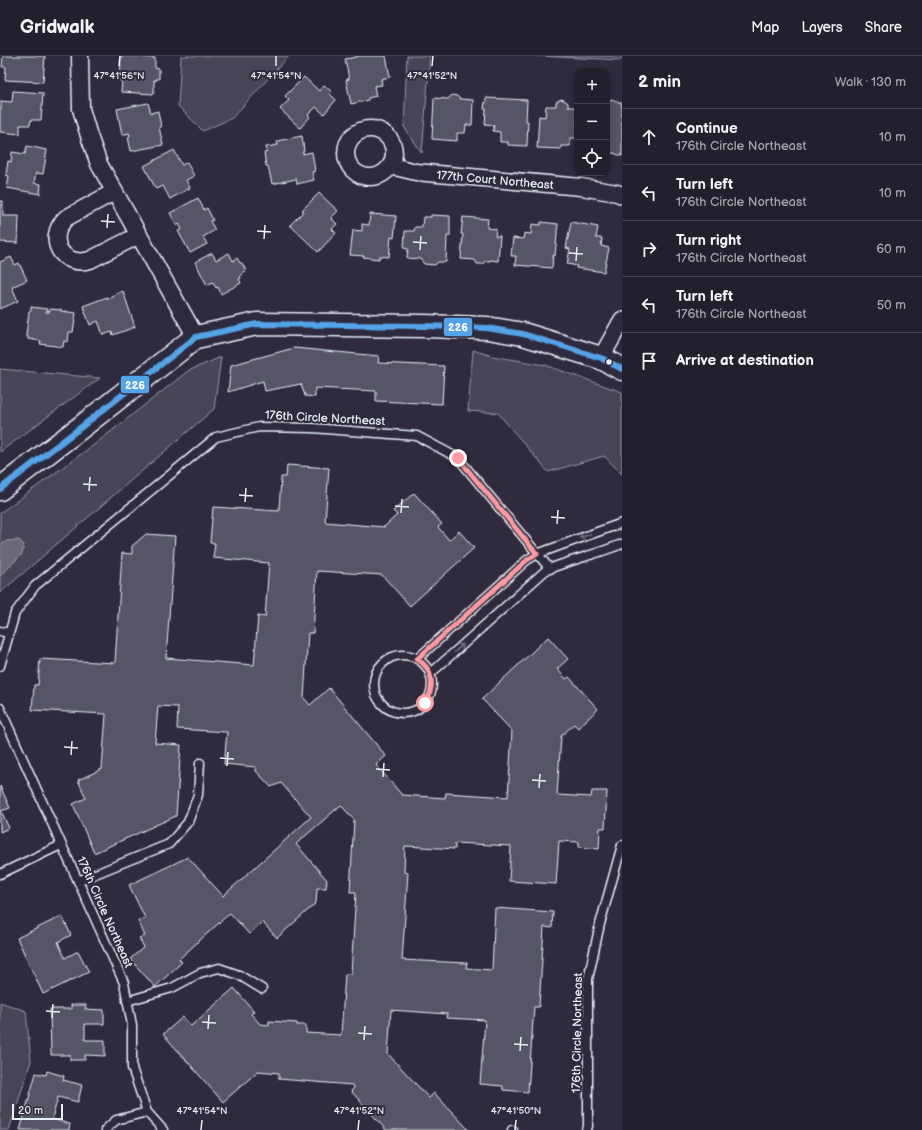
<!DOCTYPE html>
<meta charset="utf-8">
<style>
:root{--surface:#23202e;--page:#2b2836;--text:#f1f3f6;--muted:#a3a3aa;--line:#403e4a}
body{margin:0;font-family:"Balsamiq Sans",sans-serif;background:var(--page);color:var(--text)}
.controls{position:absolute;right:12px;top:12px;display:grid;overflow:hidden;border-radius:8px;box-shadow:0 2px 6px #0003}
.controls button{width:36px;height:36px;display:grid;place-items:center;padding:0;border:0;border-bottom:1px solid var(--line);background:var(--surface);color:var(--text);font:20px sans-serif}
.scale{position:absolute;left:12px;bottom:10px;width:51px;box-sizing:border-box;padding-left:4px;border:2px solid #e8f1f8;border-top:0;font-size:11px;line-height:14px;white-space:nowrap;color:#e8f1f8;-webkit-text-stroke:3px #2f2a3d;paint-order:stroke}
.stop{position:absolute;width:12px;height:12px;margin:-9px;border:3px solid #ff9aa2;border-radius:50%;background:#fff}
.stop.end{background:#ff9aa2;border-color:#fff;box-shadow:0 1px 4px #0008}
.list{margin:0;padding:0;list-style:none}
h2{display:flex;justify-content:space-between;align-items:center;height:52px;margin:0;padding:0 16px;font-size:17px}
h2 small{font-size:13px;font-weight:400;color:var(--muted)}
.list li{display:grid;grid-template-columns:26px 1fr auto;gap:12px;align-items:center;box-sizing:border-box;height:56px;padding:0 16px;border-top:1px solid var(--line)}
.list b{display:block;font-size:15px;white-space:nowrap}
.list p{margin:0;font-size:13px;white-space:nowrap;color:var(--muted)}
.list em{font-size:13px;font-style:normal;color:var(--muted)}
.icon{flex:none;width:22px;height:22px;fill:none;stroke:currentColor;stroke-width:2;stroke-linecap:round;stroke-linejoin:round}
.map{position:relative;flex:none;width:622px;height:1074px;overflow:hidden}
header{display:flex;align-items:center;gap:24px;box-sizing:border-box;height:56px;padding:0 20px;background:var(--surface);border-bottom:1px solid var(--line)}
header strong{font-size:19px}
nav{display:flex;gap:22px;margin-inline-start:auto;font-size:14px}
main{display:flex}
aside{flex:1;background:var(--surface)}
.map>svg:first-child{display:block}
.green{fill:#464455;stroke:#979aa6}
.water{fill:#696978;stroke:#9c9fab}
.building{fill:#575565;stroke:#e8f1f8}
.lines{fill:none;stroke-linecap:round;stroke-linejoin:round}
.lane-casing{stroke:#e8f1f8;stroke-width:11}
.street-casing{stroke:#e8f1f8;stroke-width:19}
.secondary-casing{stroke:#e8f1f8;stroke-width:25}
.lane{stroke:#2f2a3d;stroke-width:8}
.street{stroke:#2f2a3d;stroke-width:16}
.secondary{stroke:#2f2a3d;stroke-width:22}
.bus-1-casing{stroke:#2f2a3d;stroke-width:9}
.bus-1{stroke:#53a3e8;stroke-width:6}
.oneway{stroke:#70707e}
.route{stroke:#ff9aa2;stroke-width:5}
.ticks{fill:none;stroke:#e8f1f8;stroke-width:1.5}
.bus-dot{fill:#e8f1f8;stroke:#2f2a3d;stroke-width:1.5}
.labels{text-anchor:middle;stroke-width:4;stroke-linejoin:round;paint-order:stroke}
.street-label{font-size:12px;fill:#e8f1f8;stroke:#2f2a3d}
.ticks-label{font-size:10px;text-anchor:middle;fill:#e8f1f8;stroke:#2f2a3d;stroke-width:4;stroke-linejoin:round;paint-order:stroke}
.line-badge{stroke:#2f2a3d;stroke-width:1.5}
.badge-label{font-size:11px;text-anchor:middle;font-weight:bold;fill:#fff}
</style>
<header>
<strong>Gridwalk</strong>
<nav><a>Map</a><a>Layers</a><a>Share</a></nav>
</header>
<main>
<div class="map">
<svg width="622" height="1074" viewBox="0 0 622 1074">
<rect width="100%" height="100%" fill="#2f2a3d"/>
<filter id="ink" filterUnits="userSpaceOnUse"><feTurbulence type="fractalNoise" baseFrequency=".025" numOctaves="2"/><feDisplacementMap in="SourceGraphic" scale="8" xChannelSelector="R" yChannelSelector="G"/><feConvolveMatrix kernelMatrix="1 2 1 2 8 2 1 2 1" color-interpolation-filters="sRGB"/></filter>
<g filter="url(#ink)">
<g class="green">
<path d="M181,0H289L232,62L203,75L178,50Z"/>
<path d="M407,0H430L422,97L404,71Z"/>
<path d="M537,0H622V4Z"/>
<path d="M473,294L492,300L545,309L622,336V418L604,400L548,416L498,357L468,355Z"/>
<path d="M221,301L214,353L0,537V457L95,388L188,315Z"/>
<path d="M0,313L89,321L100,322L0,396Z"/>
<path d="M0,946L26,955L31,1005L9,1074H0Z"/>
</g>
<path class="water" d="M19,484L24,489L22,498L0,520V489L7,485Z"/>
<g class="building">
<path d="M3,0H45L43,26L5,24L6,11H2Z"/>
<path d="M121,0H142V1L155,2V12L159,13V23H156V25L154,24V38L121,36L122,25H120Z"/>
<path d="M356,0H386L390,21L381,23L382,29L374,30L376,40L368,42V44L351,48L346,24L349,23L345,3L357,1Z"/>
<path d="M304,21L319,35L324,29L332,36L330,38L336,44L324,58L316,51L308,59L310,61L300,72L280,53L289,44L285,40Z"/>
<path d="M13,35L43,37L41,64H31L30,69H20V78L0,76V53H1V45L12,46Z"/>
<path d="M452,39L457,40L460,43L473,44L472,69H466L465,77H457V85L432,83L434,42L448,43Z"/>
<path d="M486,42L527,44L526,65H528L527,90L508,89V86H500V76L493,75L494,69L485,68L486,53H484L485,46L486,47Z"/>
<path d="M561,43L564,44L567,46L568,47V51H577V82H570V90H561V93L537,92L539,60L545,61L546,50H556V46Z"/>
<path d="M611,43L622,47L621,50L622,51V100L607,95V86L608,82L607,81V45L610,46Z"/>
<path d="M148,47L151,57L158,55L161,71H159L163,89L131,95L128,81L130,80L129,77L122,79L117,53Z"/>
<path d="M302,80L304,95H303V98L312,96L315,115L312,116L314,124L297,128L296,123L272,128L268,110H266L264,97L267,96L266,91L278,89L277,85Z"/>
<path d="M27,90L47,94L43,118L36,117L34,127L41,128L40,138L7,132L9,120L6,119L8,105L11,106L12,96L25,98Z"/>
<path d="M174,94L182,109L187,106L194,120L186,124L190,132L170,143L163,130L156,133L144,110Z"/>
<path d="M319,137L338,155L331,162L337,168L332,173L336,177L318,196L290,169L304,155L302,154Z"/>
<path d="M198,142L204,154L207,152L213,164L210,165L215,174L203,181L207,188L190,197L178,175L182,173L179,168L177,170L170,157Z"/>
<path d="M0,145H3V160H19L18,187L0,186Z"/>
<path d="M370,158L396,160L394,182L391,181L389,201L379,200V203L363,201L364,200L350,199L353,174L362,175V168L369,169Z"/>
<path d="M431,159L450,160V180H447L446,206H438L435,209L424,208L421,204L420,203L407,202L408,193L404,192L405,175H414L415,171H422L423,161H431Z"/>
<path d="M463,161L488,163L487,172L496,173L495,180H500L498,205L490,204V205H485L483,208H477L475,204L461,203L463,178H461Z"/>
<path d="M541,166L558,168L555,200L553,199L552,212L515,209L516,200H511L513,182L523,183L524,177L531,178L532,168L541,169Z"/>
<path d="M571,166L598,171L596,182H602L601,190L609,192L604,216L576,212L577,210L567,208L570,193L566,192Z"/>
<path d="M212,197L216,204L229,197L233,205L237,202L240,207H242L246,215L242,217L243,218L240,220L241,222L239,223L241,227L221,238L218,231L216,232L213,226L207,229L195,206Z"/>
<path d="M11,201L15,209L19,207L27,224L12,231L18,245L0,253V206Z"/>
<path d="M123,235L135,271L113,279L112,276L103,279L98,265L90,269L83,250L107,241L108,243L111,242V240Z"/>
<path d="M31,251L47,253L46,256H49L50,253L61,254V255L76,257L73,276H69L68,286L64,285L63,291L40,288L41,285L28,283V280H26L29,255H31Z"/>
<path d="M294,292L379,300L378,307L444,310L442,348L376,345V335L315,332V341L305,340L301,328L265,335L263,325L228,336L231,309Z"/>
<path d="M287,409L329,412L325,466L384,471L397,459L393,455L414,437L442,468L438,471L449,484L459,475L474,492L410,550L382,519L317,515L313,577H308L304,642L310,649L329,632L386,700L376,709L402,739L445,742L446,737L508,741L512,675L482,643L548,581L568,603L557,613L566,623L569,621L598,653L578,672L574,668L561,680L557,739L591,741L592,735H607L605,772H600L599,793L579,791V786L559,785L556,828L509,825L511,790L455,787V793L405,790L404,816L408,817L402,904L467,907L466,912L492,914L495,852L553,856L552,872L544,871L539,951H534L528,1036L503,1034V1030L480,1028L485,964L446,962L447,958L391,954L388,998L429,1042L434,1037L469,1074H386L351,1035L354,1032L352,1029L279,1023V1017L258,1015L223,1046L163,978L183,961L191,970L234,932L254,955L251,958L260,968L269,969V965L297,967V969H306V977L341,979L345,918H351L356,836H350L354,764L341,749L296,788L327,824L326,832H317L316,847L277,882L262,866L249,878L230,857L179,903L182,906L155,931L130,903L144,891L139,882L145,880L138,865L145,862L129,829L188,801L223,840L311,761L281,727L271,731L256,715V711L224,708L227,676L177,673L178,651L158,650L155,687L181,689L176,760L94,797L73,748L86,742L78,724L102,713L106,658L32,654L34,629H38L40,603L115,607L122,497L132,498V490L146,478L175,480L166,602L254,609L258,560L265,561L269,507L213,502L215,487H210L213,451L279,455L281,421H286Z"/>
<path d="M0,730L10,752L1,755L9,772L0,776Z"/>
<path d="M62,860L71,879L58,886L65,902L78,895L89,916L43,938L17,882Z"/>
<path d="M71,949H86L85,953L104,954V968H85V984H105V1000L85,999V1004H70V999H51L50,953H71Z"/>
<path d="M47,1015L64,1020L63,1024L82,1029L78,1046L58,1041L52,1063L70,1068L69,1074H20L36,1017L46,1019Z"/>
</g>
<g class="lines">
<g class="lane-casing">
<g id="lane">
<path d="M0,575L9,577"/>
<circle cx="403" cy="628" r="29"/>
<path d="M417,603L527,504L537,498L622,467"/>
<path d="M0,610L15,557L35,530L216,381L259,371L312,372L417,380L458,402L550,513"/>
<path d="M430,618L546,514C571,504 597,498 622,488"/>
<path d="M0,652L124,927L132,969V1012L147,1056L163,1074"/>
<path d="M0,818L61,789"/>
<path d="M78,825L169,788L188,766L198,739L200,707"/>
<path d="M127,945L172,932L200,917L219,912L239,919L262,933"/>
<path d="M105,1074L116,1064L147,1056"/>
<path d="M512,1074H513"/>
<path d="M587,1074L588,1070V923L600,868L622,789"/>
</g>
</g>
<g class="street-casing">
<g id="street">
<path d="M80,0L81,53L89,80L99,108L196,281"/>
<circle cx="370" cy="97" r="24"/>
<path d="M391,110L416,116L581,131L617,137L622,139"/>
<path d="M114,136L66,162C45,183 62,212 90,204L139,179"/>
<path d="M601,302L622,264"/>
</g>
</g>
<g class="secondary-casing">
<path id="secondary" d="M0,433L80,372L196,281L257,268L424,270L487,272L523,278L601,302L622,313"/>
</g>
<use href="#lane" class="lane"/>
<use href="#street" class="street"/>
<use href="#secondary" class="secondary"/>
<g class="bus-1-casing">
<path id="bus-1" d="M0,433L80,372L196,281L257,268L424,270L487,272L523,278L601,302L622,313"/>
</g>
<use href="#bus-1" class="bus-1"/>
</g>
<defs><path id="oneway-shaft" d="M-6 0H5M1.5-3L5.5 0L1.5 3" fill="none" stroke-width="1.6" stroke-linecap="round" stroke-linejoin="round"/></defs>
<g class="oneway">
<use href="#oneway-shaft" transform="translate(585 480) rotate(161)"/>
<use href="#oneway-shaft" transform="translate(459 592) rotate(-42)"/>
</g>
</g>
<g class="lines" filter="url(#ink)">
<path class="route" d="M425,647C435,632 434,613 417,603L527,504L537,498L458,402"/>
</g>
<path class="ticks" d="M119,10L120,0M276,10V0M432,10L433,0M101,165L115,166M107,172L108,158M257,175L271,176M264,183L265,169M413,186L427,187M420,194L421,180M569,197L583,198M576,205L577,191M83,428L97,429M89,435L90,421M239,439L253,440M245,446L246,432M395,450L409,451M401,457L402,443M551,461L565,462M557,468L558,454M64,691L78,692M71,699L72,685M220,702L234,703M227,710L228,696M376,713L390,714M383,721L384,707M532,724L546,725M539,732L540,718M46,955L60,956M52,962L53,948M202,966L216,967M208,973L209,959M358,977L372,978M364,984L365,970M514,988L528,989M520,995L521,981M201,1074L202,1064M358,1074L359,1064M515,1074L516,1064"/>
<circle class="bus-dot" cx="609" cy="306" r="3.5"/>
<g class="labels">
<g class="street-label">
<text transform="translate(495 124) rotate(5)" y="4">177th Court Northeast</text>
<text transform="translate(325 362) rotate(3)" y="4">176th Circle Northeast</text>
<text transform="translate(105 856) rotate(66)" y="4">176th Circle Northeast</text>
<text transform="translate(577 977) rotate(-89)" y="4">176th Circle Northeast</text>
</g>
</g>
<g class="ticks-label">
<text x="119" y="23">47°41'56"N</text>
<text x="276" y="23">47°41'54"N</text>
<text x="432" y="23">47°41'52"N</text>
<text x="202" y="1058">47°41'54"N</text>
<text x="359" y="1058">47°41'52"N</text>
<text x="516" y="1058">47°41'50"N</text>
</g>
<g class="line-badge">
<rect x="443" y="261" width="30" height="20" rx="4" fill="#53a3e8"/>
<rect x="120" y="319" width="30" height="19" rx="4" fill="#53a3e8"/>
</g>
<g class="badge-label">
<text x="458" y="275">226</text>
<text x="135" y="333">226</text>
</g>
</svg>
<div class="controls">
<button>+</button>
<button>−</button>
<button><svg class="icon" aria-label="locate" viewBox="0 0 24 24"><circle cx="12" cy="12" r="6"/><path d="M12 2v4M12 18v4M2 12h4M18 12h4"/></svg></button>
</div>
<div class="scale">20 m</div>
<div class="stop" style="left:425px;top:647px"></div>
<div class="stop end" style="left:458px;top:402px"></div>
</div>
<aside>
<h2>2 min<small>Walk · 130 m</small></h2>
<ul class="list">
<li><svg class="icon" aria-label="ahead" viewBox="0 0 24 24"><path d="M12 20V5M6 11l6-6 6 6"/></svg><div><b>Continue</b><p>176th Circle Northeast</p></div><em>10 m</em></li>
<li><svg class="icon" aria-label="left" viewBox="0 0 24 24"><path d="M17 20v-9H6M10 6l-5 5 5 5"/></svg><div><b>Turn left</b><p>176th Circle Northeast</p></div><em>10 m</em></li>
<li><svg class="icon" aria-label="right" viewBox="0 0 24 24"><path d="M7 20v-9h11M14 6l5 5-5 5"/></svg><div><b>Turn right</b><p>176th Circle Northeast</p></div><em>60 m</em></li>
<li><svg class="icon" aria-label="left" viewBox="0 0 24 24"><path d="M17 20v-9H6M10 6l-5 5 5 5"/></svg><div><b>Turn left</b><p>176th Circle Northeast</p></div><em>50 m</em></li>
<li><svg class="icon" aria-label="arrive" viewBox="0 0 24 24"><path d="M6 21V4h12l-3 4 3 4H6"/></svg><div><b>Arrive at destination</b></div></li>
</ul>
</aside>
</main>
